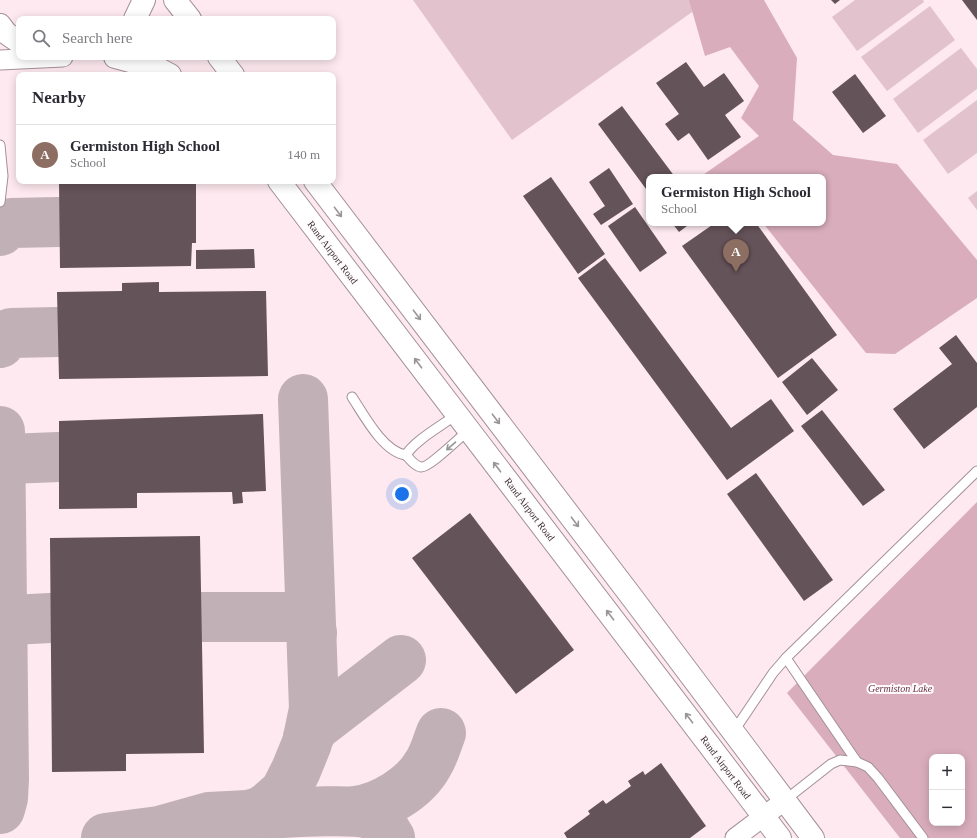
<!DOCTYPE html>
<meta charset="utf-8">
<style>
:root{--surface:#fff;--page:#f2f2f3;--text:#2b2b33;--muted:#7c7c81;--line:#e1e1e2;--accent:#d93025}
body{margin:0;font-family:Georgia,serif;background:var(--page);color:var(--text)}
.controls{position:absolute;right:12px;bottom:12px;display:grid;overflow:hidden;border-radius:8px;box-shadow:0 2px 10px #0003}
.controls button{width:36px;height:36px;display:grid;place-items:center;padding:0;border:0;border-bottom:1px solid var(--line);background:var(--surface);color:var(--text);font:20px sans-serif}
.you{position:absolute;left:402px;top:494px;width:14px;height:14px;margin:-10px;border:3px solid #fff;border-radius:50%;background:#1a73e8;box-shadow:0 0 0 6px #1a73e833}
.badge{display:grid;place-items:center;width:26px;height:26px;border-radius:50%;background:var(--accent);color:#fff;font-size:13px;font-weight:700}
.pin{position:absolute;translate:-50% -33px;filter:drop-shadow(0 1px 2px #0008)}
.pin::after{content:'';position:absolute;top:21px;width:14px;height:12px;background:inherit;clip-path:polygon(0 0,100% 0,50% 100%)}
.popup{position:absolute;left:646px;top:174px;width:180px;height:52px;box-sizing:border-box;display:grid;place-content:center;border-radius:8px;background:var(--surface);filter:drop-shadow(0 1px 3px #0005);font-size:13px;white-space:nowrap;color:var(--muted)}
.popup b{font-size:15px;color:var(--text)}
.popup::after{content:'';position:absolute;left:50%;top:100%;margin-left:-8px;border:8px solid transparent;border-top-color:var(--surface)}
.list{margin:0;padding:0;list-style:none}
h2{display:flex;justify-content:space-between;align-items:center;height:52px;margin:0;padding:0 16px;font-size:17px}
h2 small{font-size:13px;font-weight:400;color:var(--muted)}
.list li{display:grid;grid-template-columns:26px 1fr auto;gap:12px;align-items:center;box-sizing:border-box;height:60px;padding:0 16px;border-top:1px solid var(--line)}
.list b{display:block;font-size:15px;white-space:nowrap}
.list p{margin:0;font-size:13px;white-space:nowrap;color:var(--muted)}
.list em{font-size:13px;font-style:normal;color:var(--muted)}
.icon{flex:none;width:22px;height:22px;fill:none;stroke:currentColor;stroke-width:2;stroke-linecap:round;stroke-linejoin:round}
.map{position:relative;flex:none;width:977px;height:838px;overflow:hidden}
.search{position:absolute;background:var(--surface);box-shadow:0 2px 10px #0003;left:16px;top:16px;width:320px;height:44px;display:flex;align-items:center;gap:10px;box-sizing:border-box;padding:0 14px;border-radius:8px;color:var(--muted);font-size:15px}
.panel{position:absolute;background:var(--surface);box-shadow:0 2px 10px #0003;left:16px;top:72px;width:320px;height:112px;border-radius:8px}
.map>svg:first-child{display:block}
.green{fill:#e2c3cd}
.forest{fill:#d9adbc;fill-rule:evenodd}
.lines{fill:none;stroke-linecap:round;stroke-linejoin:round}
.taxiway{stroke:#c1b0b6;stroke-width:50}
.building{fill:#645359}
.lane-casing{stroke:#a49197;stroke-width:11}
.street-casing{stroke:#a49197;stroke-width:21}
.secondary-casing{stroke:#a49197;stroke-width:24}
.lane{stroke:#fff;stroke-width:9}
.street{stroke:#fff;stroke-width:19}
.secondary{stroke:#fff;stroke-width:22}
.oneway{stroke:#9a9698}
.labels{text-anchor:middle;stroke-width:4;stroke-linejoin:round;paint-order:stroke}
.street-label{font-size:10px;fill:#362e31;stroke:#fffbfc}
.park-label{font-size:10px;font-style:italic;fill:#6a3248;stroke:#fffbfc}
</style>
<div class="map">
<svg width="977" height="838" viewBox="0 0 977 838">
<rect width="100%" height="100%" fill="#fde9ef"/>
<g class="green">
<path d="M413,0H709L512,140Z"/>
<path d="M855,0H923L924,2L857,51L832,17Z"/>
<path d="M930,6L955,40L887,91L861,57Z"/>
<path d="M961,48L977,69V89L918,133L893,99Z"/>
<path d="M977,100V153L948,174L923,140Z"/>
<path d="M977,191V210L968,198Z"/>
</g>
<g class="forest">
<path d="M689,0H764L797,58L793,120L833,155L897,164L977,260V298L895,354L866,353L763,223H823V177H700L759,136L741,118L759,86L730,47L705,56Z"/>
<path d="M977,502V838H900L787,693ZM932,757H962V823H932Z"/>
</g>
<g class="lines">
<g class="taxiway">
<path d="M0,231L4,227L11,223L59,222"/>
<path d="M0,343L5,336L11,333L58,332"/>
<path d="M0,431L4,779L3,798L0,809"/>
<path d="M1,470L3,463L8,459L59,457"/>
<path d="M201,617H295C304,619 309,624 312,633"/>
<path d="M2,632L5,625L12,620L50,618"/>
<path d="M308,738L314,727L401,660"/>
<path d="M355,811C381,808 415,788 428,764C434,755 437,743 441,733"/>
<path d="M248,815C268,814 362,807 374,815C381,820 385,831 390,838"/>
<path d="M106,838L159,831L209,817L248,815L260,812L268,807L285,792L296,770L307,743L314,709L303,399"/>
</g>
</g>
<g class="building">
<path d="M831,0H840L835,4Z"/>
<path d="M962,0H977V20Z"/>
<path d="M686,62L704,87L724,73L744,101L725,115L741,137L708,160L689,133L678,141L665,124L679,114L656,83Z"/>
<path d="M855,74L886,116L863,133L832,92Z"/>
<path d="M622,106L675,177H649V193L598,124Z"/>
<path d="M609,168L633,204L601,225L593,214L605,206L589,182Z"/>
<path d="M551,177L605,254L578,274L523,196Z"/>
<path d="M61,181H179V183H196V243H192L191,266L60,268L59,182H61Z"/>
<path d="M635,207L667,253L640,272L608,226Z"/>
<path d="M672,223H691L679,232Z"/>
<path d="M715,223H756L837,335L778,378L682,246Z"/>
<path d="M254,249L255,268L196,269V250Z"/>
<path d="M605,258L731,428L771,399L794,431L727,480L578,278Z"/>
<path d="M159,282V292L266,291L268,376L59,379L57,292L122,291V283Z"/>
<path d="M956,335L977,363V407L924,449L893,409L952,364L939,348Z"/>
<path d="M812,358L838,390L807,415L782,382Z"/>
<path d="M822,410L885,490L863,506L801,426Z"/>
<path d="M263,414L266,491L242,492L243,503L233,504L232,492L137,493V508L59,509V421Z"/>
<path d="M756,473L833,580L804,601L727,494Z"/>
<path d="M470,513L574,650L516,694L412,558Z"/>
<path d="M200,536L204,753L126,754V771L52,772L50,538Z"/>
<path d="M661,763L706,826L690,838H567L564,833L590,814L588,811L603,800L606,804L631,786L628,781L643,771L645,775Z"/>
</g>
<g class="lines">
<g class="lane-casing">
<g id="lane">
<path d="M0,145L3,176L0,202"/>
<path d="M352,397C364,415 383,452 406,455"/>
<path d="M457,414C443,425 415,440 406,455C410,459 414,466 421,467C429,468 461,436 469,430"/>
<path d="M786,658L857,762"/>
<path d="M734,731L773,673L786,658L977,471"/>
<path d="M784,801L831,764L840,760L857,762L868,767L878,778L923,838"/>
</g>
</g>
<g class="street-casing">
<g id="street">
<path d="M0,60L63,57"/>
<path d="M735,838L784,801"/>
</g>
</g>
<g class="secondary-casing">
<g id="secondary">
<path d="M175,0L190,19"/>
<path d="M135,19L144,0"/>
<path d="M0,25L6,33L19,42"/>
<path d="M115,57L159,69L170,75"/>
<path d="M219,57L233,75"/>
<path d="M279,181L780,838"/>
<path d="M315,181L631,596L813,838"/>
</g>
</g>
<use href="#lane" class="lane"/>
<use href="#street" class="street"/>
<use href="#secondary" class="secondary"/>
</g>
<defs><path id="oneway-shaft" d="M-6 0H5M1.5-3L5.5 0L1.5 3" fill="none" stroke-width="1.6" stroke-linecap="round" stroke-linejoin="round"/></defs>
<g class="oneway">
<use href="#oneway-shaft" transform="translate(338 212) rotate(53)"/>
<use href="#oneway-shaft" transform="translate(417 315) rotate(53)"/>
<use href="#oneway-shaft" transform="translate(418 363) rotate(-127)"/>
<use href="#oneway-shaft" transform="translate(496 419) rotate(53)"/>
<use href="#oneway-shaft" transform="translate(451 446) rotate(139)"/>
<use href="#oneway-shaft" transform="translate(497 467) rotate(-127)"/>
<use href="#oneway-shaft" transform="translate(575 522) rotate(53)"/>
<use href="#oneway-shaft" transform="translate(610 615) rotate(-127)"/>
<use href="#oneway-shaft" transform="translate(689 718) rotate(-127)"/>
</g>
<g class="labels">
<g class="street-label">
<text transform="translate(333 252) rotate(53)" y="4">Rand Airport Road</text>
<text transform="translate(530 509) rotate(53)" y="4">Rand Airport Road</text>
<text transform="translate(726 767) rotate(53)" y="4">Rand Airport Road</text>
</g>
<g class="park-label">
<text x="900" y="692">Germiston Lake</text>
</g>
</g>
</svg>
<div class="controls">
<button>+</button>
<button>−</button>
</div>
<div class="you"></div>
<div class="pin badge" style="left:736px;top:272px;background:#8d6e63">A</div>
<div class="popup"><b>Germiston High School</b>School</div>
<div class="search"><svg class="icon" aria-label="search" viewBox="0 0 24 24"><circle cx="10" cy="10" r="6"/><path d="M15 15l6 6"/></svg>Search here</div>
<section class="panel">
<h2>Nearby<small></small></h2>
<ul class="list">
<li><span class="badge" style="background:#8d6e63">A</span><div><b>Germiston High School</b><p>School</p></div><em>140 m</em></li>
</ul>
</section>
</div>
